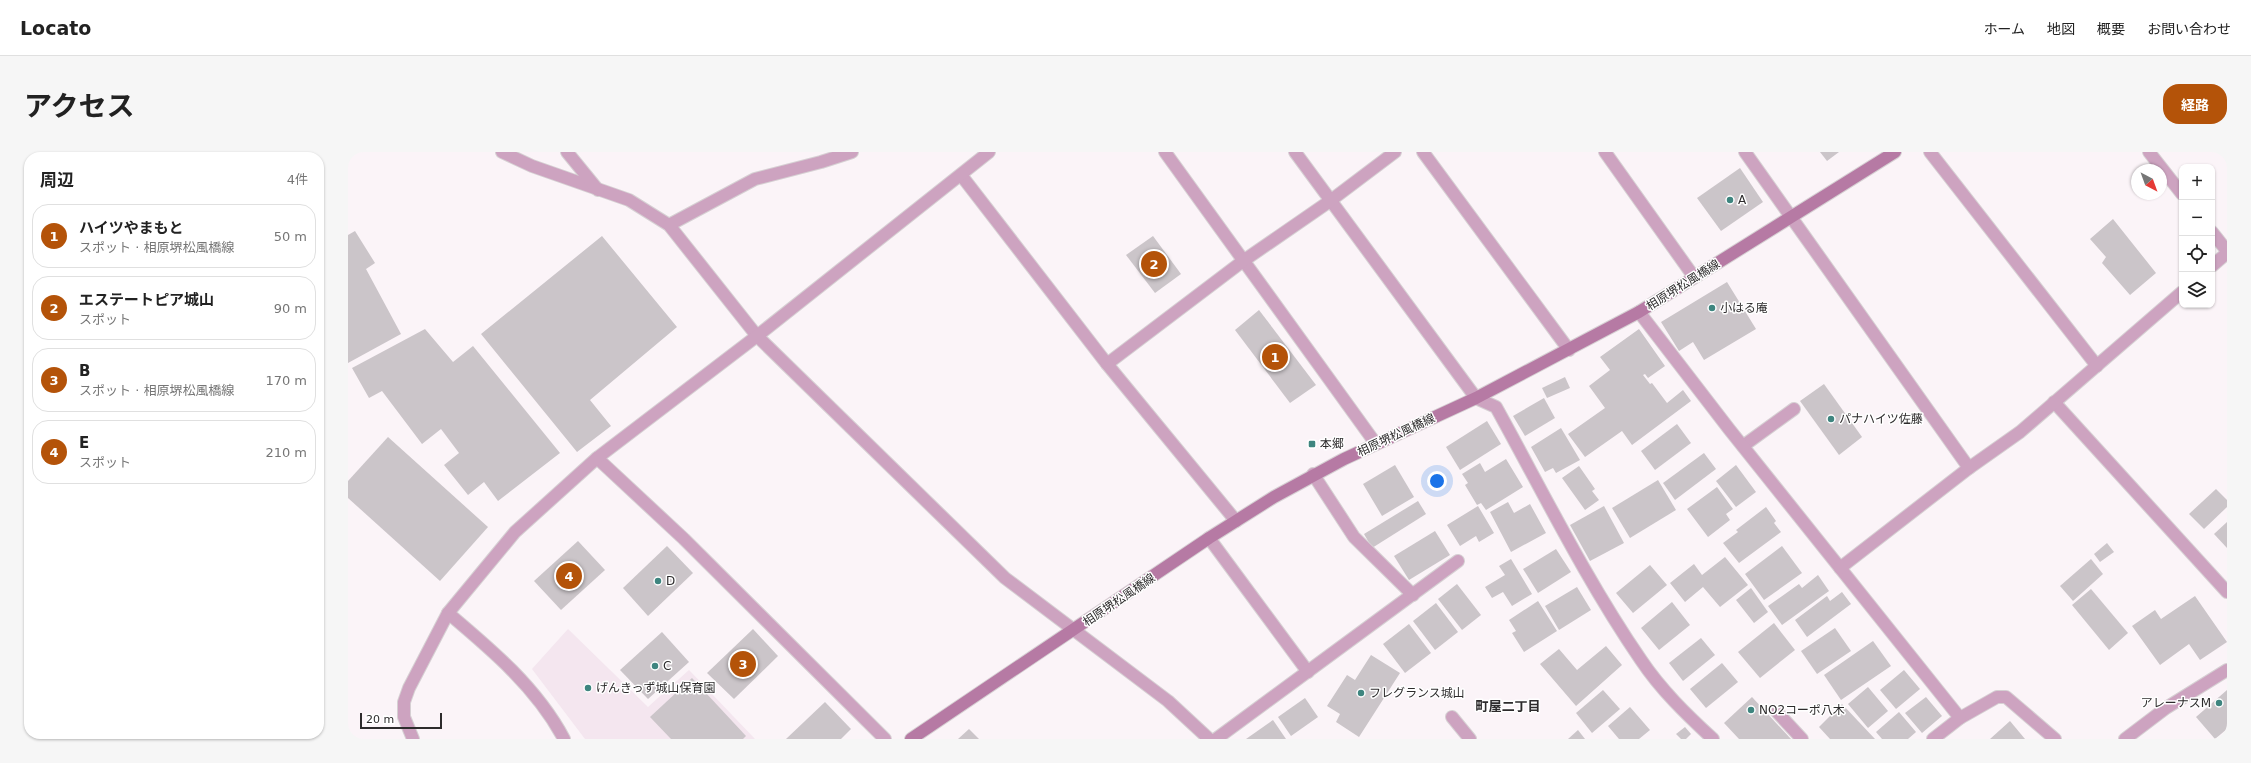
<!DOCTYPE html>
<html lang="ja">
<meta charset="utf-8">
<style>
:root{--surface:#fff;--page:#f6f6f6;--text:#222;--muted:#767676;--line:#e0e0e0;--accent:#b45309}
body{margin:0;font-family:"DejaVu Sans","Noto Sans JP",sans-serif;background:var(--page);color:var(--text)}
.controls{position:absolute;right:12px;top:12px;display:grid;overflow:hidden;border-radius:8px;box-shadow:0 1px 3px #0004}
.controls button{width:36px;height:36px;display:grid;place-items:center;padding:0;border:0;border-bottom:1px solid var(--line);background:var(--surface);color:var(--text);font:20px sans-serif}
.compass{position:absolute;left:1783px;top:12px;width:36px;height:36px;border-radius:50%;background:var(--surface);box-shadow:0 1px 3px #0004;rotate:139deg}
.scale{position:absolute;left:12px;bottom:10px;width:82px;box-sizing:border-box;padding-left:4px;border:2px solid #2d2b2c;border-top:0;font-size:11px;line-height:14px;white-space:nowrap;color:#2d2b2c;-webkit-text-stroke:3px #fff;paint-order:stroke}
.you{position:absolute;left:1089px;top:329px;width:14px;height:14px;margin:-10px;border:3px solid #fff;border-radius:50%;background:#1a73e8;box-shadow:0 0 0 6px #1a73e833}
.badge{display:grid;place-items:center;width:26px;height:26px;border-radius:50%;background:var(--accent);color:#fff;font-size:13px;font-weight:700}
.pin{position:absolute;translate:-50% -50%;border:2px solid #fff;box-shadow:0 1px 4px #0006}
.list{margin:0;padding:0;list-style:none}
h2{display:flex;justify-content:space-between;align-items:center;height:52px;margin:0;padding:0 16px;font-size:17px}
h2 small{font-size:13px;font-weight:400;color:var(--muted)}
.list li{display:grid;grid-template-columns:26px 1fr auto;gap:12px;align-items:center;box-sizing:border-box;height:64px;margin:0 8px 8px;padding:0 8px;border:1px solid var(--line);border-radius:16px}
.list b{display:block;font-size:15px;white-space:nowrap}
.list p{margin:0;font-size:13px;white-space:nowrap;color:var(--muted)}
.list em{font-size:13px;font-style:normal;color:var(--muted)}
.icon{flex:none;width:22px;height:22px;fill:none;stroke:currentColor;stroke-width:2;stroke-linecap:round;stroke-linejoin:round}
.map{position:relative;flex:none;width:1879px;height:587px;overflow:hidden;border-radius:16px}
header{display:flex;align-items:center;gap:24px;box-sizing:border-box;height:56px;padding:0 20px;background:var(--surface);border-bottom:1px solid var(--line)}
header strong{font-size:19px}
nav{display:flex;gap:22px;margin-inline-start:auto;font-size:14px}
.intro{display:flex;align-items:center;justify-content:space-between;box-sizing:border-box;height:96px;padding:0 24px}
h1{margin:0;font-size:28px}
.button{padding:10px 18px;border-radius:16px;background:var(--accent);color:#fff;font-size:14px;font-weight:700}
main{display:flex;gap:24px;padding:0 24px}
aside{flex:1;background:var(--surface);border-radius:16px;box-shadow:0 1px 3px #0004}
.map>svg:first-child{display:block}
.built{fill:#f4e6ef}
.building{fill:#cbc5c9}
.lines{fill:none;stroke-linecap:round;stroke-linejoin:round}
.lane-casing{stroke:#d6d0d3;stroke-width:14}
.street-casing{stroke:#d6d0d3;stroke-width:14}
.secondary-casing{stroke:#d6d0d3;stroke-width:14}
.lane{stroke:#cda3c0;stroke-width:12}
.street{stroke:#cda3c0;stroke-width:12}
.secondary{stroke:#b67aa4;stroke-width:12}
.poi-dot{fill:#3e857f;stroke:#fff;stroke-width:1.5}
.labels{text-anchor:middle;stroke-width:3;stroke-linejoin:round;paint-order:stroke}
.poi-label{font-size:12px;fill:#2d2b2c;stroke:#fff;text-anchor:start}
.street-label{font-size:12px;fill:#2d2b2c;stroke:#fff}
.neighbourhood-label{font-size:13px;font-weight:bold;fill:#2d2b2c;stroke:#fff}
</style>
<header>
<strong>Locato</strong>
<nav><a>ホーム</a><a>地図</a><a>概要</a><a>お問い合わせ</a></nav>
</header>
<div class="intro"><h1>アクセス</h1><a class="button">経路</a></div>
<main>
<aside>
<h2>周辺<small>4件</small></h2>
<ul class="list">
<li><span class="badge">1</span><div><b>ハイツやまもと</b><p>スポット · 相原堺松風橋線</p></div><em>50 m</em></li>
<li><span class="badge">2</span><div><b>エステートピア城山</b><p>スポット</p></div><em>90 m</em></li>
<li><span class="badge">3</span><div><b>B</b><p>スポット · 相原堺松風橋線</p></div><em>170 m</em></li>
<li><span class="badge">4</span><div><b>E</b><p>スポット</p></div><em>210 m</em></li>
</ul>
</aside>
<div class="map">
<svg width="1879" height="587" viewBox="0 0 1879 587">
<rect width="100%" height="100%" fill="#fbf4f8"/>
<path class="built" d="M220,477L300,555L341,518L407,587H237L184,517Z"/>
<g class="building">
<path d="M1472,0H1491L1479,9Z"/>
<path d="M1392,16L1415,50L1373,79L1349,46Z"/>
<path d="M1765,67L1808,121L1782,143L1754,111L1758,105L1742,87Z"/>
<path d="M7,79L27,111L18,117L53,182L0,211V83Z"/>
<path d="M254,84L329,175L242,248L263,274L229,300L133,182Z"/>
<path d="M805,84L833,122L807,141L778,103Z"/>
<path d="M1379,130L1408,177L1356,208L1345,190L1331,199L1313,170Z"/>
<path d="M911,158L968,233L942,251L887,178Z"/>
<path d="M77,177L105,210L125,194L212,301L150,349L136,330L120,343L96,313L111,301L93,277L74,292L34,239L21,246L4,216Z"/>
<path d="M1291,177L1317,214L1300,226L1297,222L1295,223L1302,232L1304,231L1319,251L1335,238L1343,249L1284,293L1274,279L1237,305L1220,282L1257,256L1241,234L1262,218L1252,205Z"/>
<path d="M1217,225L1222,236L1199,246L1194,236Z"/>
<path d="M1476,232L1514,285L1491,303L1452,249Z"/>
<path d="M1196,246L1207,266L1177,284L1165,264Z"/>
<path d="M1139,269L1153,292L1112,318L1098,295Z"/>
<path d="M1329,272L1343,291L1307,318L1293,299Z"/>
<path d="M1213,276L1232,308L1208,321L1205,316L1197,320L1183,295Z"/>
<path d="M40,285L140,375L92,429L0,346V329Z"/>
<path d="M1356,301L1368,317L1327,348L1315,331Z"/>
<path d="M1158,307L1175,335L1138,358L1133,351L1129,353L1117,333L1120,331L1114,322L1132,311L1137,320Z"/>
<path d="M1047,313L1066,345L1034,364L1015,332Z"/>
<path d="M1388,313L1408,340L1388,355L1368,329Z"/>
<path d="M1231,314L1247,337L1244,339L1251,348L1237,358L1214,326Z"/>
<path d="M1310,328L1328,358L1282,386L1264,356Z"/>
<path d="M1369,335L1385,357L1378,362L1382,368L1360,385L1339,357Z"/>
<path d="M1868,337L1879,348V355L1856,377L1841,362Z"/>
<path d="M1070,349L1078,362L1024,396L1016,382Z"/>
<path d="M1160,350L1166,361L1182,352L1198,381L1163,400L1142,360Z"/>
<path d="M1130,354L1146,381L1131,390L1128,384L1112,394L1099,373Z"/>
<path d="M1256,354L1276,391L1242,409L1222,373Z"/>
<path d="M1418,355L1428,369L1426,371L1433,380L1391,411L1375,391L1390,380L1388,378Z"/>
<path d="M1879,370V396L1866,382Z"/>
<path d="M1087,379L1102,403L1061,428L1046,404Z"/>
<path d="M230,389L257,418L213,458L186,429Z"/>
<path d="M1759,391L1766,400L1752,410L1746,402Z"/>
<path d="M319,394L345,421L300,464L275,436Z"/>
<path d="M1434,394L1454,421L1416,448L1397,422Z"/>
<path d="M1208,397L1223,420L1190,441L1175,417Z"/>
<path d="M1377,405L1400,433L1372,455L1355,435L1337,450L1322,431L1346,412L1354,423Z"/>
<path d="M1163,407L1184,442L1164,454L1155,440L1144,446L1137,435L1157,423L1151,414Z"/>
<path d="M1743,407L1755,422L1725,449L1712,434Z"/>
<path d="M1302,413L1319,433L1285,461L1268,441Z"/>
<path d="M1470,423L1481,439L1434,473L1420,454L1451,432L1454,436Z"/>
<path d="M1109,432L1133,463L1114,478L1090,447Z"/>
<path d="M1229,435L1243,458L1211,478L1197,454Z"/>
<path d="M1403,436L1420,460L1406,471L1388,448Z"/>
<path d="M1743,437L1780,481L1761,498L1724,453Z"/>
<path d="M1494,440L1503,452L1459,485L1447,468L1479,444L1482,449Z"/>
<path d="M1847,444L1879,490L1852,508L1841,492L1812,513L1784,474L1807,458L1813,467Z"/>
<path d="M1190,449L1209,479L1176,500L1164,481L1168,479L1161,468Z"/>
<path d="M1324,450L1342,473L1311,498L1293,476Z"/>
<path d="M1088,451L1110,480L1087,498L1065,469Z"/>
<path d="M1426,471L1447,498L1412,526L1390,500Z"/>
<path d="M1061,472L1083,501L1057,521L1035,492Z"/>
<path d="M1487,476L1503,499L1469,522L1453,499Z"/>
<path d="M405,477L430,504L386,547L359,521Z"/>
<path d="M314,480L341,510L300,547L272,518Z"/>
<path d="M1353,486L1367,503L1335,529L1321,511Z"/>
<path d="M1525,489L1543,514L1493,548L1476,523Z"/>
<path d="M1258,494L1274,513L1228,554L1192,512L1211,497L1229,518Z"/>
<path d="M1023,503L1052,521L1011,585L988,570L992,562L979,554L999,523L1007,528Z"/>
<path d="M1374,511L1390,530L1358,556L1342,537Z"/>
<path d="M1556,518L1572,537L1548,557L1532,538Z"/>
<path d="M344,526L398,584L395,587H323L302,565Z"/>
<path d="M1520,535L1540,559L1520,576L1500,552Z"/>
<path d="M1255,538L1272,557L1244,581L1228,561Z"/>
<path d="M1879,538V577L1867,587L1848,565Z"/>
<path d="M1404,545L1443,587H1391L1376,571Z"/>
<path d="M1578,545L1594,564L1574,581L1557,561Z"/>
<path d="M957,546L970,565L943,584L930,565Z"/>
<path d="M477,550L503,577L493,587H438Z"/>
<path d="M1494,552L1527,587H1482L1471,575Z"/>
<path d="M1282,555L1302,578L1291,587H1271L1260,574Z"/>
<path d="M1551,560L1568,580L1560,587H1534L1528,580Z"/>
<path d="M925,568L938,587H898Z"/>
<path d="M1662,569L1677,587H1642Z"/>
<path d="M1337,575L1343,582L1338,587H1333L1328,582Z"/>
<path d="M621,577L631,587H610Z"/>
<path d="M1230,578L1237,587H1220Z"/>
</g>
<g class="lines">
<g class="lane-casing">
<g id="lane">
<path d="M817,0L1028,292"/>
<path d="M947,0L1128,246L1148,255C1195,340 1238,428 1293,508C1313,538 1339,563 1365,587"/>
<path d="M1075,0L1221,198"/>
<path d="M1257,0L1346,125"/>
<path d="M1397,0L1621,316"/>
<path d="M1582,0L1749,214"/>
<path d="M759,212L895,109L982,49L1047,0"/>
<path d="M1706,250L1879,440"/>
<path d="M1395,294L1446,257"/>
<path d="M249,306L336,387L537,587"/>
<path d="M965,322L1006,385L1065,443"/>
<path d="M861,386L960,520"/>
<path d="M100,461C144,498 189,536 216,587"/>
<path d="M1429,560L1454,587"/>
<path d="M1104,565L1122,587"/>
<path d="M1612,566L1649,545H1658L1707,587"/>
<path d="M868,587L1110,409"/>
<path d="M1777,587L1818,556L1879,518"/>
</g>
</g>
<g class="street-casing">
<g id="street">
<path d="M154,0L184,14L281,48L321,73L409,184L657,426L820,549L861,587"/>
<path d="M219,0L250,38"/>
<path d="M1801,0L1834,42"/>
<path d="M613,23L759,212L888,369"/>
<path d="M321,73L407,27L473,10L504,0"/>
<path d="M1864,80L1879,99"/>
<path d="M1864,114L1879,101"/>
<path d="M1291,160L1381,277L1612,566L1585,587"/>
<path d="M1492,416L1621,316L1672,280L1834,140"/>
<path d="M65,587L56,565V550L61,536L100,461L167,380L249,306L409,184L641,0"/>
</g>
</g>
<g class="secondary-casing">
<path id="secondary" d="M563,587L861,386L926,345L996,307L1128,246L1291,160L1547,0"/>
</g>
<use href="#lane" class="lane"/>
<use href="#street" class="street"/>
<use href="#secondary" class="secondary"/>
</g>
<g class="poi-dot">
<circle cx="1382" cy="48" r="4"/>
<circle cx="1364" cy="156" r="4"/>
<circle cx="1483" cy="267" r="4"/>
<rect x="960" y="288" width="8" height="8" rx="2"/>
<circle cx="310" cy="429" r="4"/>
<circle cx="307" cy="514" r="4"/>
<circle cx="240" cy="536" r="4"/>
<circle cx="1013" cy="541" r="4"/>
<circle cx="1871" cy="551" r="4"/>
<circle cx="1403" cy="558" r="4"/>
</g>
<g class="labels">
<g class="poi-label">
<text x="1390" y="52">A</text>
<text x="1372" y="160">小はる庵</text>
<text x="1491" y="271">パナハイツ佐藤</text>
<text x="972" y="296">本郷</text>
<text x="318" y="433">D</text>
<text x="315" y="518">C</text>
<text x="248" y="540">げんきっず城山保育園</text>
<text x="1021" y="545">フレグランス城山</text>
<text x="1863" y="555" text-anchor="end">アレーナスM</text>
<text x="1411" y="562">NO2コーポ八木</text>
</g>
<g class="street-label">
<text transform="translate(1335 133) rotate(-32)" y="4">相原堺松風橋線</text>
<text transform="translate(1048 283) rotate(-25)" y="4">相原堺松風橋線</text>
<text transform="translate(771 448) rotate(-34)" y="4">相原堺松風橋線</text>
</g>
<g class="neighbourhood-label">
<text x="1160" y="559">町屋二丁目</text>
</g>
</g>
</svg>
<div class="controls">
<button>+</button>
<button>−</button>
<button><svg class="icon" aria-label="locate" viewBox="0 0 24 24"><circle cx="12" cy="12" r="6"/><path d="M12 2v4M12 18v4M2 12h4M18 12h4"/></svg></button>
<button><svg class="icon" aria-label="layers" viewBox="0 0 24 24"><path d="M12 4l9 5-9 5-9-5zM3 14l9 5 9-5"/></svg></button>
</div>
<svg class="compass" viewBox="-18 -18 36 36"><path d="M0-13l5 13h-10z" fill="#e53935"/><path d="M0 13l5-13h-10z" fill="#767676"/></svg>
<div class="scale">20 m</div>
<div class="you"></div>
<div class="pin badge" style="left:927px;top:205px">1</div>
<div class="pin badge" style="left:806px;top:112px">2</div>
<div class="pin badge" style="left:395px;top:512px">3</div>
<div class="pin badge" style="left:221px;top:424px">4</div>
</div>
</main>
